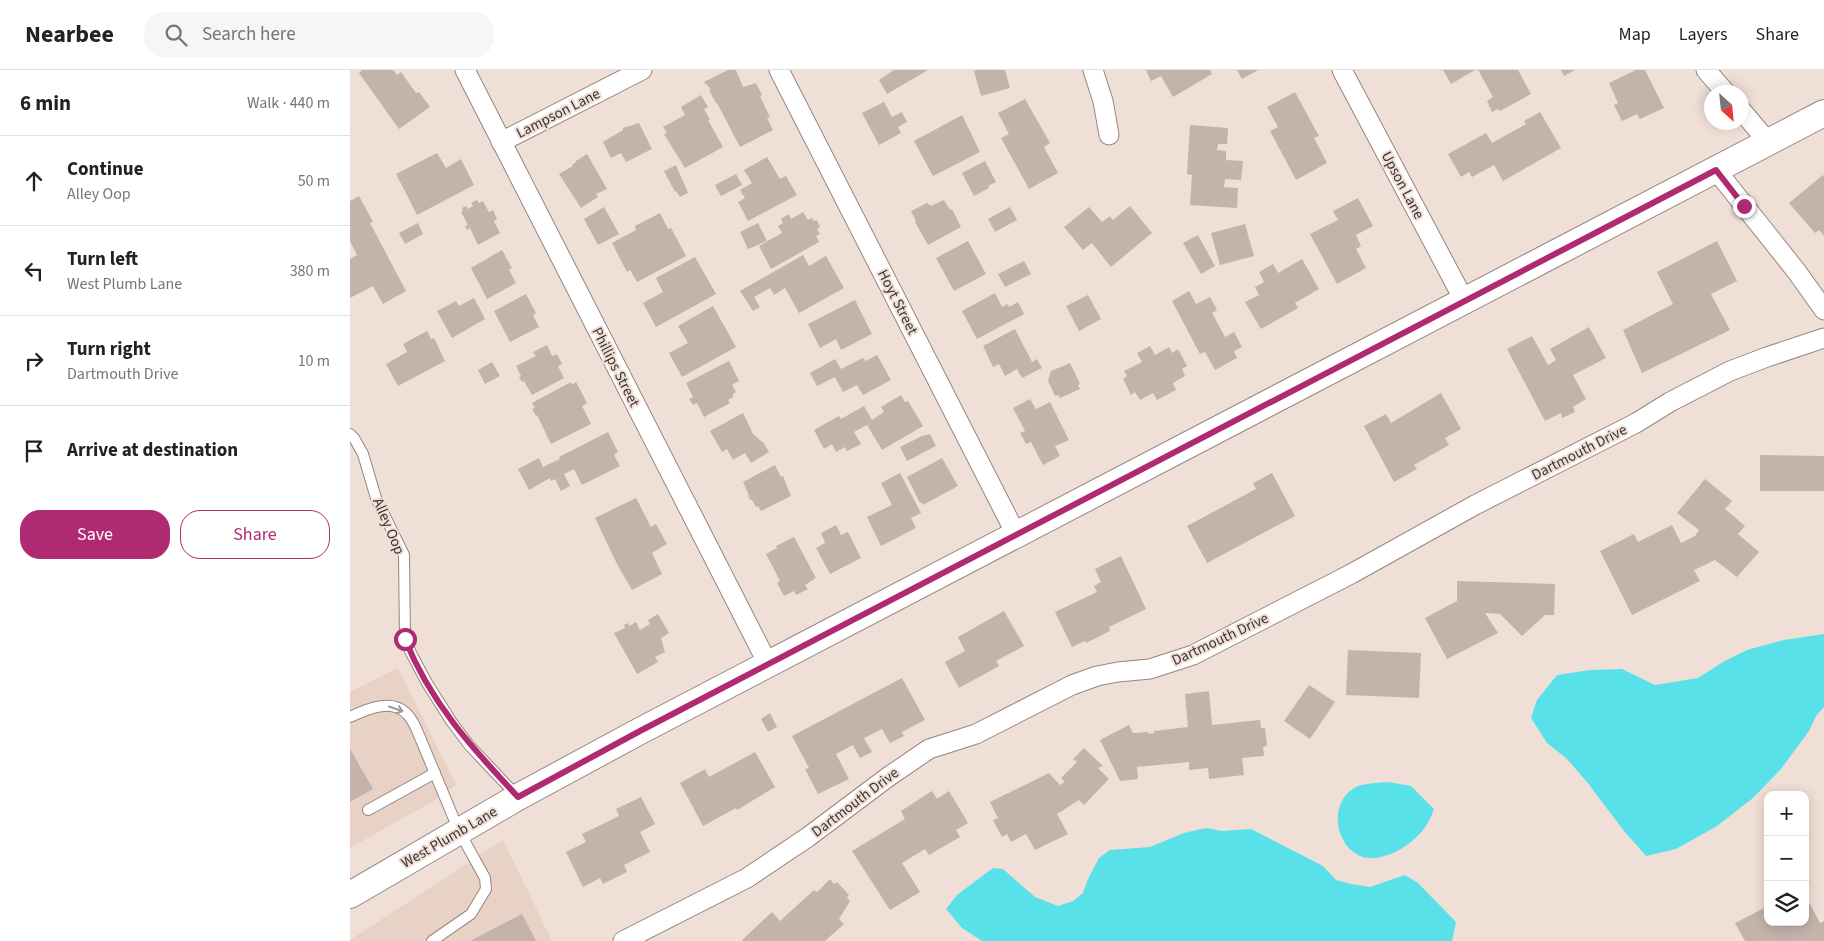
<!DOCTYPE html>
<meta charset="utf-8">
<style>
:root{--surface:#fff;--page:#f6f6f6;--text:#222;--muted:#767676;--line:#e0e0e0;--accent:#af2a71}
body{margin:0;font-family:"Source Sans 3",sans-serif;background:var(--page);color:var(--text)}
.controls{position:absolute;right:15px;bottom:15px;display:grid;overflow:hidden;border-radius:10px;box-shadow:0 2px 12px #0003}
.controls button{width:45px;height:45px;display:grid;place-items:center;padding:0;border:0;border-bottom:1px solid var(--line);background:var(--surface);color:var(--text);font:25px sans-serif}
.compass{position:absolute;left:1354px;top:15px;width:45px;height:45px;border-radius:50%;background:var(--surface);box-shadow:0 2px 12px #0003;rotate:153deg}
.stop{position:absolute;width:15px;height:15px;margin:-11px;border:4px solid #af2a71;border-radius:50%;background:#fff}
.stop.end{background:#af2a71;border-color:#fff;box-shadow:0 1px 5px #0008}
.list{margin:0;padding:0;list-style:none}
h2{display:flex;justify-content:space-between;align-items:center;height:65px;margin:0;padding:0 20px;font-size:21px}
h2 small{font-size:16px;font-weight:400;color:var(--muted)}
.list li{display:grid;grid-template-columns:32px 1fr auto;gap:15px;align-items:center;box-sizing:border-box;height:90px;padding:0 20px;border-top:1px solid var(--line)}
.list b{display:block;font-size:19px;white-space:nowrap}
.list p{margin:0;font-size:16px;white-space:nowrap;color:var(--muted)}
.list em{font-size:16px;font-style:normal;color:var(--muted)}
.actions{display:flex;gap:10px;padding:15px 20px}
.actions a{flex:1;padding:11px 0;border:1px solid var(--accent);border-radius:20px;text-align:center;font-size:18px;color:var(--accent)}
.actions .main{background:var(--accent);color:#fff}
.icon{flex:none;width:28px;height:28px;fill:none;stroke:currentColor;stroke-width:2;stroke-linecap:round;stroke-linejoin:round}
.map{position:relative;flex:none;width:1474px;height:871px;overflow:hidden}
header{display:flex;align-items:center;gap:30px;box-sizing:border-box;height:70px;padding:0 25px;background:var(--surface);border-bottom:1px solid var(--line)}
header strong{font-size:24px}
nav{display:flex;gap:28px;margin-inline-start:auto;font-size:18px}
.search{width:350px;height:45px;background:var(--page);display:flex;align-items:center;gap:12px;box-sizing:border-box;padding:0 18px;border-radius:20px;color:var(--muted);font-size:19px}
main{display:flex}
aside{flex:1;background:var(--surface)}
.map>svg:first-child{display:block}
.built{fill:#e8d1c5}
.water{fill:#58e1e8}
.building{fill:#c3b3ab}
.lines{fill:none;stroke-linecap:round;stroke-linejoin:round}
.service-casing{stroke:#95867e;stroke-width:12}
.minor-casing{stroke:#95867e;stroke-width:21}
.secondary-casing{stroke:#95867e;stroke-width:28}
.service{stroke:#fff;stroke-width:10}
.minor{stroke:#fff;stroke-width:19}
.secondary{stroke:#fff;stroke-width:26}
.oneway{stroke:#9d9a98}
.route{stroke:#af2a71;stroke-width:6}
.labels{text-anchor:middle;stroke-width:4;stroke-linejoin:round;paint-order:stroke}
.street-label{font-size:15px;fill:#3b3431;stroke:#f0dfd6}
</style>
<header>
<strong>Nearbee</strong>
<div class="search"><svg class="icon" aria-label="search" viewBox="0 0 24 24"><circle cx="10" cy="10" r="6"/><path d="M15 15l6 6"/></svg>Search here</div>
<nav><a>Map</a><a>Layers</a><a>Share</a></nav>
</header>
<main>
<aside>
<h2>6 min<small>Walk · 440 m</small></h2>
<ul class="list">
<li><svg class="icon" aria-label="ahead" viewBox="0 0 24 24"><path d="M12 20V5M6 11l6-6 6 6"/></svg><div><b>Continue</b><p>Alley Oop</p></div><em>50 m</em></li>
<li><svg class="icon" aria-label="left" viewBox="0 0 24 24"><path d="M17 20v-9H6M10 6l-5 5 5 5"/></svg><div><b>Turn left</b><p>West Plumb Lane</p></div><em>380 m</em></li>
<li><svg class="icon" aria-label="right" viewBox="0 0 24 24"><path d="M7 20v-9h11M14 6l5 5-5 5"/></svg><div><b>Turn right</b><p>Dartmouth Drive</p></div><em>10 m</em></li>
<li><svg class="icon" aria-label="arrive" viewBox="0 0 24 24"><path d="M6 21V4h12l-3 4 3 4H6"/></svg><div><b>Arrive at destination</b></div></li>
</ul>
<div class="actions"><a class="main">Save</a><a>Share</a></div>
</aside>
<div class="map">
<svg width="1474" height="871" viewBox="0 0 1474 871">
<rect width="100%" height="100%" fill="#f0dfd6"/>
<g class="built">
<path d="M48,598L106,715L85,730L0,778V622Z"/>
<path d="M153,770L202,871H0V870Z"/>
</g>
<g class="water">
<path d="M1474,564V637L1466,646L1459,661L1431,699L1403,728L1367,756L1326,779L1296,786L1274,761L1237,712L1217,689L1197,673L1181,648L1187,630L1207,605L1240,600L1272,599L1305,615L1348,608L1373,592L1397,580L1434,570Z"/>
<path d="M1038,712L1061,716L1084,739C1079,755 1068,768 1054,777C1044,784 1025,791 1013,787C985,778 978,734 1004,718C1013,713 1028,713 1038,712Z"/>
<path d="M856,758L872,761L901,759L973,796L986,810L1001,814L1020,817L1055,805L1068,813L1106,852L1102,871H632L612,858L596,839L607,825L643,798L653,799L685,827L708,836L723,831L733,823L738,809L749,788L760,780L800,777L834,763Z"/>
</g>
<g class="building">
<path d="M12,0H43L47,5L51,2L66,23L69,22L80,37L49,59L9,3Z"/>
<path d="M378,0H386L393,17L406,13L412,25L410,26L420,47L417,48L423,60L390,77L367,33H366L359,20L361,19L354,12Z"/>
<path d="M544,0H578L537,24L529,10Z"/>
<path d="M627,0H655L660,18L631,26L624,1Z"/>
<path d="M796,0H860L862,4L823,27L811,6L801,11Z"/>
<path d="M887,0H908L892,9Z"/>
<path d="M1093,0H1125L1101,14Z"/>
<path d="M1128,0H1168L1181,24L1150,41L1148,39L1142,42L1137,31L1143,27Z"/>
<path d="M1211,0H1225L1214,6Z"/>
<path d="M1286,0H1295L1314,38L1290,49L1287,44L1272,51L1264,35L1268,33L1259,13Z"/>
<path d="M945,22L969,66L964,68L977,93L946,110L920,61L928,57L917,37Z"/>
<path d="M351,25L358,37L354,39L360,50H358L373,77L335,98L314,64L317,63L313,57L335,45L331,37Z"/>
<path d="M675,29L700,73L694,77L708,103L679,119L651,68L659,64L648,43Z"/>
<path d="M534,32L542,47L552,42L557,52L548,57L551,63L529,75L512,43Z"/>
<path d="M1190,42L1211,78L1153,111L1144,95L1122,107L1119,102L1111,107L1098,84L1136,63L1142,73L1176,54L1174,51Z"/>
<path d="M612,45L630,82L583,106L564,71Z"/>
<path d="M289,53L302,79L276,92L271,83L261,88L253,72L273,60V58Z"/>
<path d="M840,55L878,58L877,74H868L867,80L876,81V90L893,91L891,110L875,109L874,117L888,118L887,138L840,135L842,105L837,104Z"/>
<path d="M87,83L96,98L111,89L124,115L67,145L46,104Z"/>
<path d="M237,84L257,119L246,124L248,127L231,138L209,104L223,96L222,95L226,92V91Z"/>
<path d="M417,87L430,109L436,106L447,125L398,151L388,132L395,128L390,120L402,113L394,100Z"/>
<path d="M635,91L646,112L638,116L639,118L624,126L612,103Z"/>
<path d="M326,95L338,123L330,127L326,121L325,122L314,101Z"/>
<path d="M386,104L392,115L371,126L365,115Z"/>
<path d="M1473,105L1474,106V166L1469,160L1465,163L1439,133Z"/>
<path d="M9,126L23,152L20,153L56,221L33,234L23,216L0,228V189L7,185L0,171V131Z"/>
<path d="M1008,128L1023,156L1006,165L1011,176L1006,179L1016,198L987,214L960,164L988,150L983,141Z"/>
<path d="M127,130L129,133L133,131L139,142L143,140L147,149L144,151L150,163L128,175L120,158L117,160L115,156L118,155L111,142L113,141L112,138L116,136L118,139L123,136L121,133Z"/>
<path d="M594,130L600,140L602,139L611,157L578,175L565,152L566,151L561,141L577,133L581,136Z"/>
<path d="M780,136L802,163L761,197L742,173L733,180L714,157L739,137L752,152L760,146L763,150Z"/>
<path d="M254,137L269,164L248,175L234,149Z"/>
<path d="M660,137L667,150L645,162L638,149Z"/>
<path d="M453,142L458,150L462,148L464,151L467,150L470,157L467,159L470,164L466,166L469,172L421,199L409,176L432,163L428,156L433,153L431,149L439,144L441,149Z"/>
<path d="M310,143L318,159L321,158L336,186L287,212L280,200L277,202L262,173L286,160L285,156Z"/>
<path d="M68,153L73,164L55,174L49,163Z"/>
<path d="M408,153L417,171L398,179L390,162Z"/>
<path d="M895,154L904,186L870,195L861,163Z"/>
<path d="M848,165L865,196L851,204L833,173Z"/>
<path d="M618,171L636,204L604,221L586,188Z"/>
<path d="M1367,171L1387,211L1361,224L1380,260L1292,303L1273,260L1323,234L1307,202Z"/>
<path d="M152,180L162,198L159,200L166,213L137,229L121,198Z"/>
<path d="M453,185L459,196L476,186L494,218L449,243L435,218L424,225L420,218L404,227L410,237L403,241L390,221Z"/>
<path d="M345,187L366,224L306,257L293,233L313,222L306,208Z"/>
<path d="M952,189L969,219L945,233L948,238L911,259L895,232L909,225L905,217L914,212L909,202L923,194L928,203Z"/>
<path d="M674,191L681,204L655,217L648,204Z"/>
<path d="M839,221L846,234L860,227L867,240L862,243L875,267L884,262L892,277L884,281L887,288L865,300L855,282L850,284L822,231Z"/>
<path d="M645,223L652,237L658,234L659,237L668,232L674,244L627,269L612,241Z"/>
<path d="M176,224L186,243L183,245L189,257L160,272L144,241Z"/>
<path d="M738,225L751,249L729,261L716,236Z"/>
<path d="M124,228L135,249L102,268L87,241L106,231L109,236Z"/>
<path d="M505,230L522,264L491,280L486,269L470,278L458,254Z"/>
<path d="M363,236L386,277L332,307L319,283L338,273L328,256Z"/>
<path d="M1239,257L1256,288L1223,305L1236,329L1223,337L1225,342L1212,348L1211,343L1195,351L1157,279L1182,266L1198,295L1206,290L1200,279Z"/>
<path d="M665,259L682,292L687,289L692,298L672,308L667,299L655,306L649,294L643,297L633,276Z"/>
<path d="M77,261L81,269L84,268L95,291L48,316L36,294L57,282L53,274Z"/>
<path d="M197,275L202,286L207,284L212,294L208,296L214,308L182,325L174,311L172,312L169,307L171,306L166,296L186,286L183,282Z"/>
<path d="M800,276L805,285L819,277L822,283L828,279L837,296L832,299L835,306L823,313L826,320L807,330L803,323L790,330L785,322L781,325L773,309L777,306L774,301L792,292L787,283Z"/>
<path d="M527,285L541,310L513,325L507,315L493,322L485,307L467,316L460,303L485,289L491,299L513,288L516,291Z"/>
<path d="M379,291L389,311L382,315L386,322L383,324V327L378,330L380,333L354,347L347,333L343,335L339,329L343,327L336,313Z"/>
<path d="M142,292L150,306L135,314L128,300Z"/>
<path d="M720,293L730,314L728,315L730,319L710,328L708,325L705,326L698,311L701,301Z"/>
<path d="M221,312L222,315L226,312L237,333L232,336L241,354L201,374L187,345L186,346L182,339L185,338L182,333Z"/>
<path d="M1091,323L1111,359L1095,368L1099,375L1064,395L1067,399L1044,412L1014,356L1036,344L1041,353Z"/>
<path d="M551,325L555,332L558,331L573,356L532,380L517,355L504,362L511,374L497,381L495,377L486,382L482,374L474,379L464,360L489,346L491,349L514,336L522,350L534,342L531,337Z"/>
<path d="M680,329L686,339L700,332L719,370L705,376L710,386L693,395L681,372L676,374L670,363L675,361L663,338Z"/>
<path d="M393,343L403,364L412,372H413L419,382L401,393L395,383L383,390L377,379L372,382L360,361Z"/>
<path d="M258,362L268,382L264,385L270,396L232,415L224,399L214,404L220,416L211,421L205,409L201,411L200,408L179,420L168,399L189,388L193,397L210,389L209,387Z"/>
<path d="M580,364L586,376L557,391L550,377L572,366Z"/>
<path d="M1410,385L1474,386V421H1410Z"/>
<path d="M592,388L608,416L573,435L572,432L570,433L557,407Z"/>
<path d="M425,395L431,407L433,406L441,426L411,441L408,436L406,437L402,430H400L398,425H399L393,412Z"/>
<path d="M550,403L571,443L561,448L566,458L531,476L517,447L542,435L531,413Z"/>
<path d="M922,403L945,446L857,493L837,456L906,419L903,413Z"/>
<path d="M1355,409L1382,431L1375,439L1395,456L1388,464L1409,482L1387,507L1365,490L1344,500L1350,511L1282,545L1250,481L1284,464L1288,472L1322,455L1331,473L1345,466L1349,460L1327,443Z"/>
<path d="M286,428L301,457L306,454L317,474L302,483L312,504L282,520L267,494L245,448Z"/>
<path d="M486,455L491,465L498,462L511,488L480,504L466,478L475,473L471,463Z"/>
<path d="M444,467L466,508L455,515L458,519L446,525L444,521L434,526L427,513L430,511L416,484L427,478L426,476Z"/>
<path d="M771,486L796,539L759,557L760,561L736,573L735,571L722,577L705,542L747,522L744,516L751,512L745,499Z"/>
<path d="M1107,511L1205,514L1204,545H1195L1172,566L1150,544L1135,543L1148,563L1097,589L1075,548L1107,531Z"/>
<path d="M654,541L674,576L646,591L649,596L609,618L595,592L615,581L608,567Z"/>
<path d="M308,544L319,563L311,568L315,582L305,587L308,592L287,604L264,563L275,558L274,555L278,553L279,556L286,552L290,560L300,554L298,550Z"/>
<path d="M998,580L1071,583L1069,628L996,625Z"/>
<path d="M552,608L575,650L552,662L554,666L540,673L532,659L514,668L522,682L510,688L503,675L486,684L499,709L468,724L455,699L459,698L442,666Z"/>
<path d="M959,615L985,632L960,669L934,651Z"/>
<path d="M859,621L862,655L910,650L911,658H915L917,676L913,677L914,686L892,688L894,705L859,709L858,698L839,700V692L787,697L788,709L770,711L750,670L779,655L783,663L798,662L799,664L804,663V661L838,657L835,624Z"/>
<path d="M420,643L427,657L418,662L411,649Z"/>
<path d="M734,678L753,696L748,698L759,709L734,735L729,730L707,744L718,764L685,780L676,764L661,772L657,764L652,767L643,750L648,748L640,732L699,703L710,715L715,712L711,708L727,692L723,689Z"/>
<path d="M0,679L23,719L0,732Z"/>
<path d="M405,682L425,717L387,740L386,738L353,756L330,713L355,699L359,707Z"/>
<path d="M582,721L587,729L599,721L618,753L606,760L610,767L579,785L575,779L552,793L570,822L540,840L502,781L555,749L551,741Z"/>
<path d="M291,727L305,754L290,762L300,782L274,795L277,802L253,814L250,808L233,817L216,782L236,772L232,764L269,746L266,739Z"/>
<path d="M480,809L484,814L487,812L499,825L497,827L500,831L489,849L494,854L475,871H394L392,870L422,842L430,851L464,820L467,822Z"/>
<path d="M1460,834L1470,853L1474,851V871H1395L1385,853L1418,836V852H1455V836Z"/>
<path d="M172,844L186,871H120Z"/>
</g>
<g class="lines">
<g class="service-casing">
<g id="service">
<path d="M0,364L4,368L13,384L26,428L54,485L55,569L61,583L77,613L101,651L119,675L167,726"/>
<path d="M0,647C17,639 42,628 57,644C61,648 64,654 66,658L109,761L135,808L136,819L121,844L82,871"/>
<path d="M18,740L85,703"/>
</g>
</g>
<g class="minor-casing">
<g id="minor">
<path d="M115,0L418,594"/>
<path d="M429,0L666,464"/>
<path d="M743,0L753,31L759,65"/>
<path d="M992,0L1114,230"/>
<path d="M1356,0L1375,22"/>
<path d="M1392,41L1418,72"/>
<path d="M151,72L292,0"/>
<path d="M1366,100L1447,202L1474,240"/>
<path d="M273,871L397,808L458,767L538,707L579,679L626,664L722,615L747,606L768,602L800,599L843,585L1001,504L1125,435L1286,353L1320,332L1380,301L1417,287L1474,268"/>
</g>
</g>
<g class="secondary-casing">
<path id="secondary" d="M0,825L168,727L290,661L1474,43"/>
</g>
<use href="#service" class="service"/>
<use href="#minor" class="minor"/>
<use href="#secondary" class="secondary"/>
</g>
<defs><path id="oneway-shaft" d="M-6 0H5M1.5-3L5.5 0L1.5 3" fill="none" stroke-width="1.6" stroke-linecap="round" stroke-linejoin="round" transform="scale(1.25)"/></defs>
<use class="oneway" href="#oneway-shaft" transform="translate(46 639) rotate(19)"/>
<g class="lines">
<path class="route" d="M55,569C80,632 122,678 168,727L290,661L1366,100L1394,136"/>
</g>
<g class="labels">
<g class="street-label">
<text transform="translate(208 43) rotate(-27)" y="5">Lampson Lane</text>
<text transform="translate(1053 115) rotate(62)" y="5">Upson Lane</text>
<text transform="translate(548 232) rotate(63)" y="5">Hoyt Street</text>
<text transform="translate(266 297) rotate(63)" y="5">Phillips Street</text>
<text transform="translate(1229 382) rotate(-27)" y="5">Dartmouth Drive</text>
<text transform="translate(39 456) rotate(67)" y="5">Alley Oop</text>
<text transform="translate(870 569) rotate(-25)" y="5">Dartmouth Drive</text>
<text transform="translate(505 732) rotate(-37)" y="5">Dartmouth Drive</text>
<text transform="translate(99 767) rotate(-30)" y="5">West Plumb Lane</text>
</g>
</g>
</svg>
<div class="controls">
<button>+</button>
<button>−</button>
<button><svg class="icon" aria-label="layers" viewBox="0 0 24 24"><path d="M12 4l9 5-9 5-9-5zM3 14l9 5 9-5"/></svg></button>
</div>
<svg class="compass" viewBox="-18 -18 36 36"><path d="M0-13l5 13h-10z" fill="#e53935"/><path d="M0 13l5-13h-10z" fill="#767676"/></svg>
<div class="stop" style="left:55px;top:569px"></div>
<div class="stop end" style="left:1394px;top:136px"></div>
</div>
</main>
